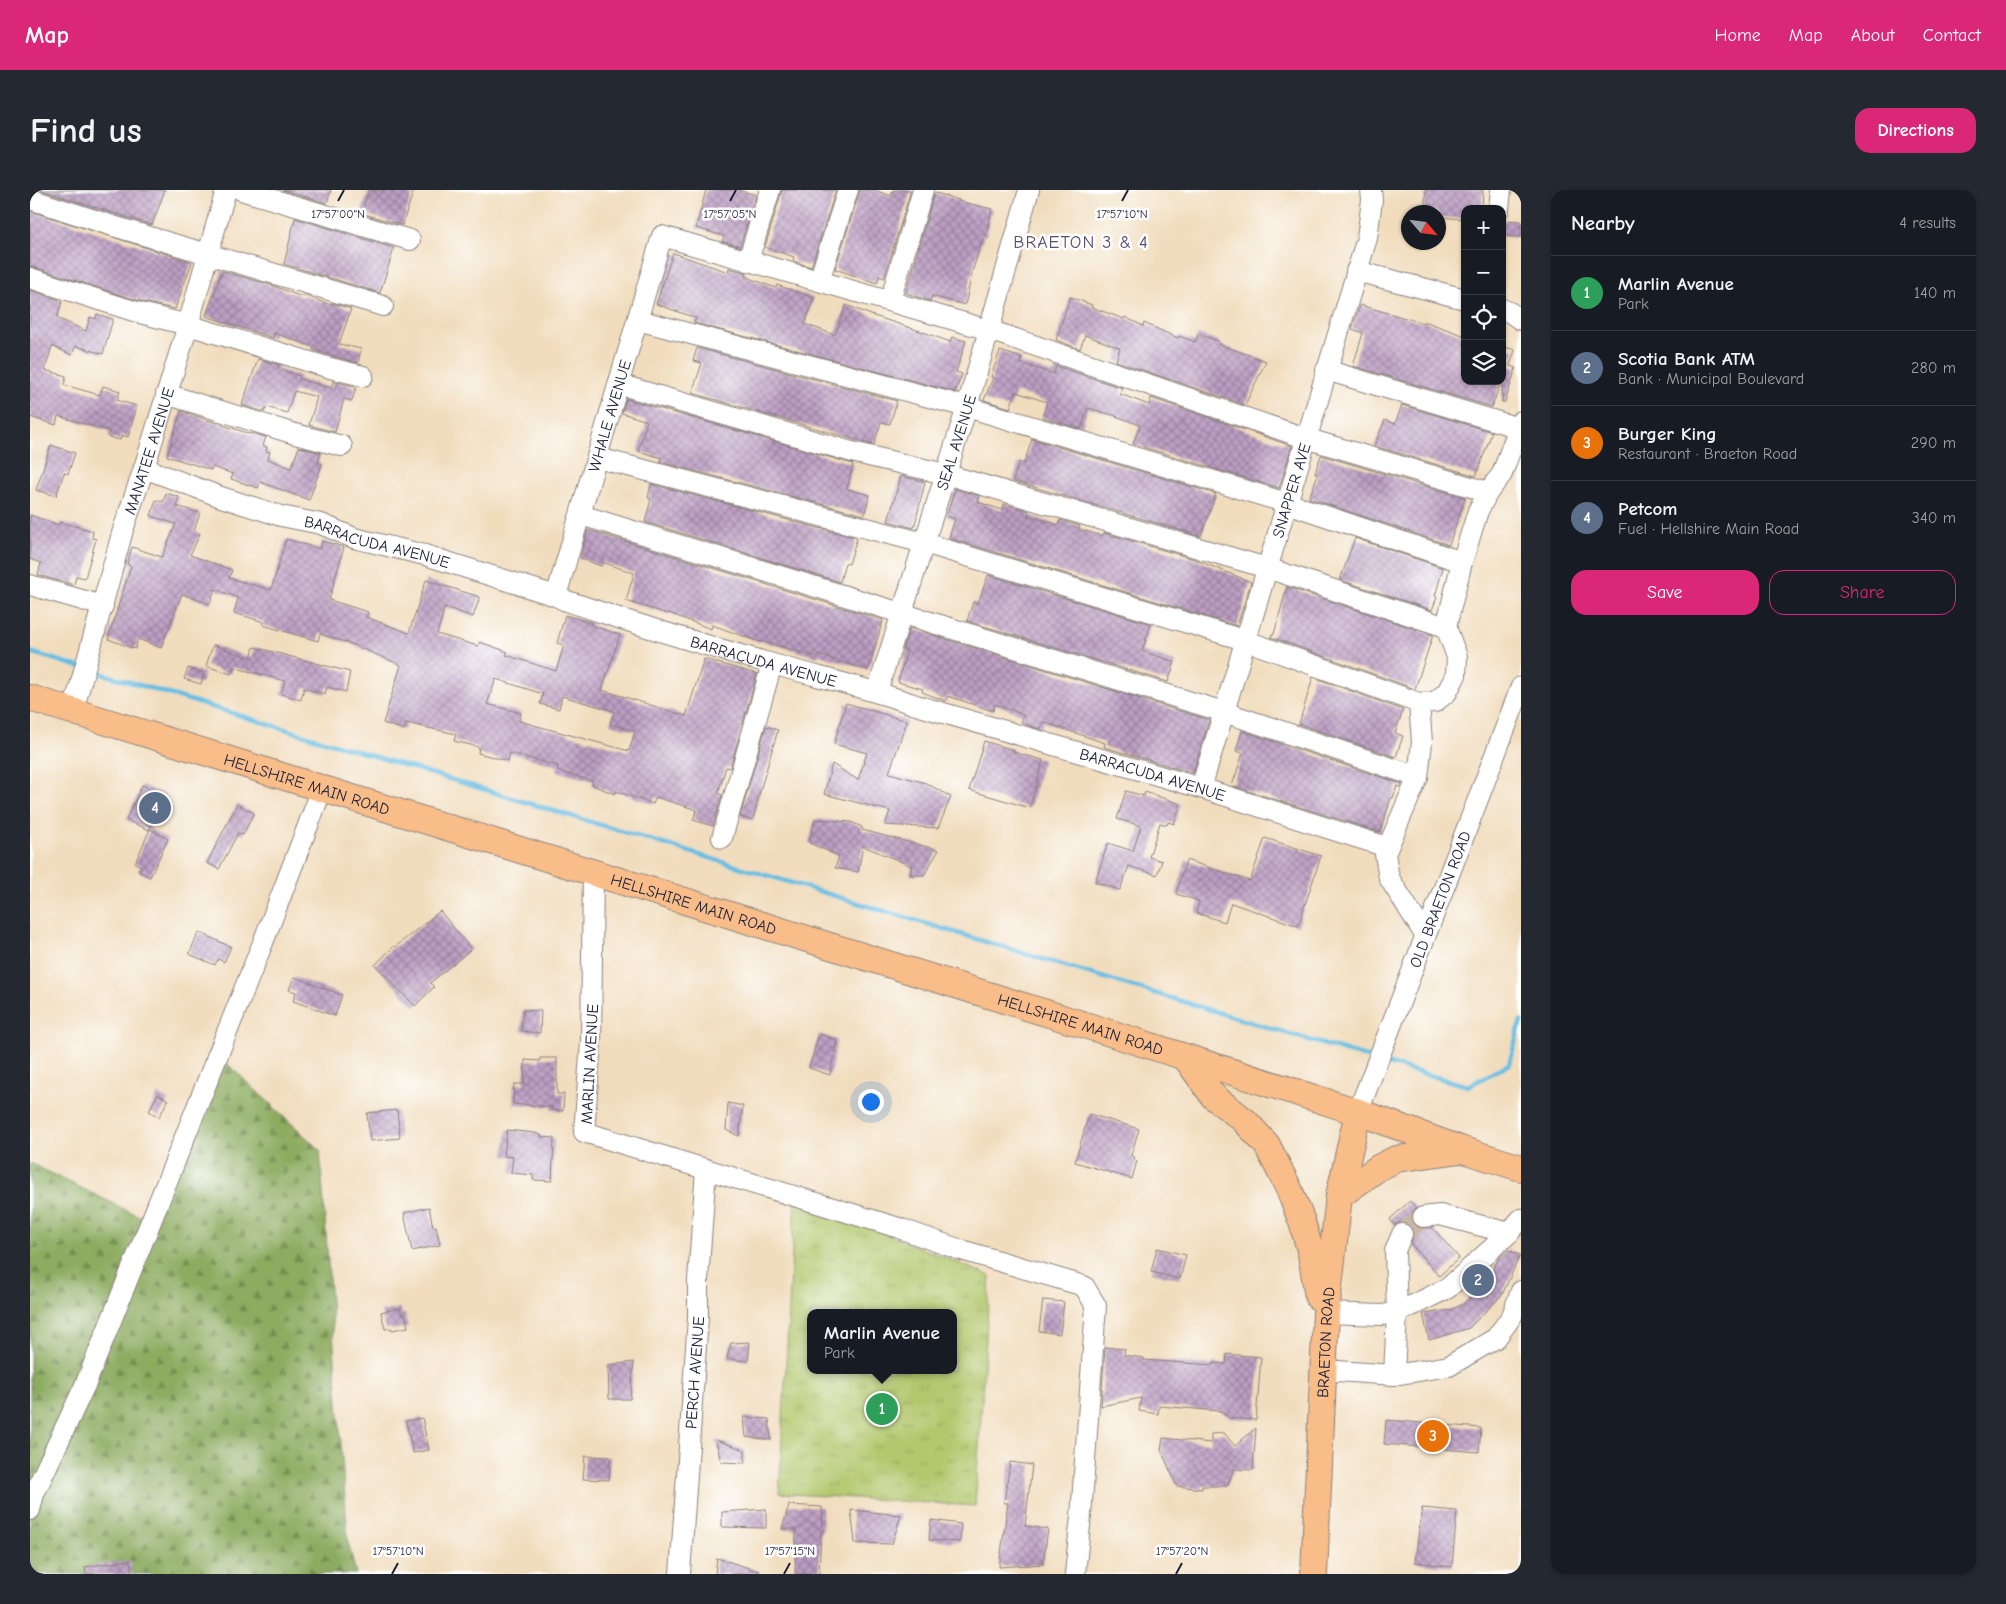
<!DOCTYPE html>
<meta charset="utf-8">
<style>
:root{--surface:#171b24;--page:#242831;--text:#f1f3f6;--muted:#9ea1a6;--line:#363941;--accent:#db2777}
body{margin:0;font-family:"Comic Neue",sans-serif;background:var(--page);color:var(--text)}
.controls{position:absolute;right:15px;top:15px;display:grid;overflow:hidden;border-radius:10px;box-shadow:0 1px 4px #0004}
.controls button{width:45px;height:45px;display:grid;place-items:center;padding:0;border:0;border-bottom:1px solid var(--line);background:var(--surface);color:var(--text);font:25px sans-serif}
.compass{position:absolute;left:1371px;top:15px;width:45px;height:45px;border-radius:50%;background:var(--surface);box-shadow:0 1px 4px #0004;rotate:118deg}
.you{position:absolute;left:840px;top:911px;width:18px;height:18px;margin:-12px;border:4px solid #fff;border-radius:50%;background:#1a73e8;box-shadow:0 0 0 8px #1a73e833}
.badge{display:grid;place-items:center;width:32px;height:32px;border-radius:50%;background:var(--accent);color:#fff;font-size:16px;font-weight:700}
.pin{position:absolute;translate:-50% -50%;border:2px solid #fff;box-shadow:0 1px 5px #0006}
.popup{position:absolute;left:777px;top:1119px;width:150px;height:65px;box-sizing:border-box;display:grid;place-content:center;border-radius:10px;background:var(--surface);filter:drop-shadow(0 1px 4px #0005);font-size:16px;white-space:nowrap;color:var(--muted)}
.popup b{font-size:19px;color:var(--text)}
.popup::after{content:'';position:absolute;left:50%;top:100%;margin-left:-10px;border:10px solid transparent;border-top-color:var(--surface)}
.list{margin:0;padding:0;list-style:none}
h2{display:flex;justify-content:space-between;align-items:center;height:65px;margin:0;padding:0 20px;font-size:21px}
h2 small{font-size:16px;font-weight:400;color:var(--muted)}
.list li{display:grid;grid-template-columns:32px 1fr auto;gap:15px;align-items:center;box-sizing:border-box;height:75px;padding:0 20px;border-top:1px solid var(--line)}
.list b{display:block;font-size:19px;white-space:nowrap}
.list p{margin:0;font-size:16px;white-space:nowrap;color:var(--muted)}
.list em{font-size:16px;font-style:normal;color:var(--muted)}
.actions{display:flex;gap:10px;padding:15px 20px}
.actions a{flex:1;padding:11px 0;border:1px solid var(--accent);border-radius:15px;text-align:center;font-size:18px;color:var(--accent)}
.actions .main{background:var(--accent);color:#fff}
.icon{flex:none;width:28px;height:28px;fill:none;stroke:currentColor;stroke-width:2;stroke-linecap:round;stroke-linejoin:round}
.map{position:relative;flex:none;width:1491px;height:1384px;overflow:hidden;border-radius:15px}
header{display:flex;align-items:center;gap:30px;box-sizing:border-box;height:70px;padding:0 25px;background:var(--accent);color:#fff}
header strong{font-size:24px}
nav{display:flex;gap:28px;margin-inline-start:auto;font-size:18px}
.intro{display:flex;align-items:center;justify-content:space-between;box-sizing:border-box;height:120px;padding:0 30px}
h1{margin:0;font-size:35px}
.button{padding:12px 22px;border-radius:15px;background:var(--accent);color:#fff;font-size:18px;font-weight:700}
main{display:flex;gap:30px;padding:0 30px}
aside{flex:1;background:var(--surface);border-radius:15px;box-shadow:0 1px 4px #0004}
.map>svg:first-child{display:block}
.forest{fill:url(#forest-firs);stroke:#58674e}
.park{fill:url(#park-tufts);stroke:#6a7554;fill-rule:evenodd}
.lines{fill:none;stroke-linecap:round;stroke-linejoin:round}
.stream{stroke:#66bde3;stroke-width:4.5}
.building{fill:url(#building-cross-hatch);fill-rule:evenodd}
.minor-tunnel{stroke:#c8b8a3;stroke-width:20;stroke-dasharray:20 10;stroke-linecap:butt}
.minor-casing{stroke:#8a807c;stroke-width:22}
.major-casing{stroke:#8a807c;stroke-width:28}
.minor{stroke:#fff;stroke-width:20}
.major{stroke:#f8bd89;stroke-width:26}
.ticks{fill:none;stroke:#22223b;stroke-width:2}
.labels{text-anchor:middle;stroke-width:5;stroke-linejoin:round;paint-order:stroke}
.street-label{font-size:16px;fill:#22223b;stroke:#fff}
.neighbourhood-label{font-size:18px;letter-spacing:1px;fill:#584d6a;stroke:#fff}
.ticks-label{font-size:12px;text-anchor:middle;fill:#22223b;stroke:#fff;stroke-width:5;stroke-linejoin:round;paint-order:stroke}
</style>
<header>
<strong>Map</strong>
<nav><a>Home</a><a>Map</a><a>About</a><a>Contact</a></nav>
</header>
<div class="intro"><h1>Find us</h1><a class="button">Directions</a></div>
<main>
<div class="map">
<svg width="1491" height="1384" viewBox="0 0 1491 1384">
<defs>
<pattern id="forest-firs" width="22" height="20" patternUnits="userSpaceOnUse" patternTransform="scale(1.25)"><rect width="22" height="20" fill="#8dac60"/><path d="M5 1l3.5 6h-7zM16 11l3.5 6h-7z" fill="#738c50"/></pattern>
<pattern id="park-tufts" width="24" height="20" patternUnits="userSpaceOnUse" patternTransform="scale(1.25)"><rect width="24" height="20" fill="#b2c86d"/><path d="M3 7l-1-3M5 7V3M7 7l1-3M15 17l-1-3M17 17v-4M19 17l1-3" fill="none" stroke="#99ac5f"/></pattern>
<pattern id="building-cross-hatch" width="8" height="8" patternUnits="userSpaceOnUse" patternTransform="scale(1.25)"><rect width="8" height="8" fill="#bc9ec2"/><path d="M0 0l8 8M0 8l8-8" fill="none" stroke="#98809f"/></pattern>
</defs>
<rect width="100%" height="100%" fill="#fff"/>
<filter id="ink" filterUnits="userSpaceOnUse"><feTurbulence type="fractalNoise" baseFrequency=".02" numOctaves="2"/><feDisplacementMap in="SourceGraphic" scale="10" xChannelSelector="R" yChannelSelector="G"/><feConvolveMatrix kernelMatrix="1 2 1 2 8 2 1 2 1" color-interpolation-filters="sRGB"/></filter>
<filter id="wash" filterUnits="userSpaceOnUse"><feTurbulence type="fractalNoise" baseFrequency=".0096" numOctaves="4" result="noise"/><feDisplacementMap in="SourceGraphic" scale="20" xChannelSelector="R" yChannelSelector="G"/><feGaussianBlur stdDeviation="1.12" result="paint"/><feColorMatrix in="noise" values="0 0 0 0 0 0 0 0 0 0 0 0 0 0 0 0 0 1.4 0 .05"/><feComposite in="paint" operator="in"/></filter>
<g filter="url(#wash)">
<rect width="100%" height="100%" fill="#f1ddbd"/>
<path class="forest" d="M190,867L290,960L318,1352L326,1384H0V973L111,1027Z"/>
<path class="park" d="M765,1007L960,1086L945,1316L749,1303ZM781,1123H923V1180H781Z"/>
<g class="lines">
<g class="stream">
<path d="M0,462L50,477"/>
<path d="M60,480L1342,869"/>
<path d="M1352,872L1438,896L1479,874L1491,831"/>
</g>
</g>
<g id="blocks">
<g class="building">
<path d="M11,0H135L122,35Z"/>
<path d="M253,0H301L297,13Z"/>
<path d="M339,0H384L372,35L331,23Z"/>
<path d="M676,0H708L726,5L710,56L692,51L694,46L666,38Z"/>
<path d="M752,0H806L781,77L763,71L764,67L735,57Z"/>
<path d="M830,0H844L861,6L863,0H881L854,88L849,86L847,93L805,79Z"/>
<path d="M1396,0H1453L1452,19H1435V29L1408,27V22H1394Z"/>
<path d="M906,3L929,10L928,11L962,19L956,45H954L943,79L935,115L902,106L900,111L876,103L904,4Z"/>
<path d="M0,21L162,72L145,119L113,112L0,76Z"/>
<path d="M265,28L364,58L350,103L254,74Z"/>
<path d="M1472,30L1491,31V47L1472,46Z"/>
<path d="M643,63L698,82L699,78L706,80L717,83L716,87L746,98L747,95L784,108L775,134L805,145L816,115L841,125L896,143L920,152L922,147L936,151L926,182L932,184L925,202L664,133L666,128L626,114Z"/>
<path d="M192,81L244,96L272,107L273,105L301,115L302,113L321,119L309,154L331,159L328,173L283,160L284,157L244,143L243,148L176,126Z"/>
<path d="M0,100L32,111L27,128L56,141L60,127L66,129L67,124L83,129L73,164L46,156L42,165L22,156L15,180L36,186L34,195L70,205L73,196L90,201L87,210L107,216L98,247L92,245L90,250L78,247L79,241L28,226L26,235L0,227Z"/>
<path d="M1040,107L1062,115L1061,117L1094,129L1095,127L1113,136L1114,133L1148,148L1149,146L1165,152L1168,144L1189,151L1188,154L1236,171L1215,215L1086,171L1090,158L1055,145L1050,159L1026,150Z"/>
<path d="M1330,115L1393,133L1394,131L1435,146V191H1471L1462,217L1323,176L1333,143L1322,139Z"/>
<path d="M1472,156L1485,160L1480,176L1486,178L1475,212H1472Z"/>
<path d="M667,158L867,211L860,234L851,232L844,255L662,203L672,173L663,171Z"/>
<path d="M970,161L992,168L990,173L1024,184L1026,176L1092,198L1090,204L1119,215L1121,208L1262,256L1249,298L1103,254L1110,235L1083,225L1058,218L1051,239L1012,227L1017,212L986,202L980,218L954,210L963,188L961,187Z"/>
<path d="M228,169L249,175L248,179L270,186L269,189L301,198L303,191L323,196L326,198L322,211L314,209L305,242L279,235L287,207L264,201L257,223L237,217L234,222L212,215Z"/>
<path d="M596,209L823,274L817,299L840,305L834,325L630,272L632,268L608,261L617,231L592,223Z"/>
<path d="M1372,215L1462,242L1446,286L1344,256L1355,230L1365,234Z"/>
<path d="M151,221L220,244V243L236,247L233,256L237,257L236,261L240,262L238,269L261,278L269,257L291,263L288,272L292,274L279,310L230,292L228,298L201,289L203,284L182,277L181,280L137,266Z"/>
<path d="M1002,249L1186,304L1171,346L983,291L989,272L994,274Z"/>
<path d="M21,255L45,263L38,284L34,283L26,306L6,300Z"/>
<path d="M1291,265L1435,308L1419,355L1279,308L1288,284L1285,283Z"/>
<path d="M871,286L895,292L884,338L858,331Z"/>
<path d="M621,294L827,348L819,374L815,373L810,392L615,332L621,309L618,308Z"/>
<path d="M925,299L950,306L948,312L972,320L974,314L999,321L998,325L1029,335L1030,330L1050,336L1049,339L1072,346L1074,343L1164,369L1221,392L1207,436L919,348L925,329L916,326Z"/>
<path d="M136,303L149,307L146,316L170,323L164,341L170,344L160,365L202,380L199,388L241,400L256,349L290,359L292,351L314,357L299,410L338,422L336,427L379,443L396,390L450,407L443,427L415,417L407,444L448,456L450,452L478,462L476,465L526,481L534,455L527,453L535,425L562,433L561,435L590,445L572,500L656,526L674,469L727,484L700,578L696,577L688,603L692,605L683,636L663,630L667,620L626,607L623,614L586,601L585,604L562,595L563,591L527,581L528,576L480,563L478,571L448,563L449,557L424,551L426,544L376,533L374,540L353,533L371,475L321,454L290,444L288,451L233,435L234,432L204,423L208,408L185,399L180,414L152,404L131,458L108,449L105,459L78,449L101,376L97,374L102,357L132,367L146,334L121,326L126,310L133,312ZM466,489L513,504L510,514L529,519L532,506L584,521L580,534L605,541L599,561L489,531L491,523L457,514Z"/>
<path d="M0,325L29,335L30,332L63,341L62,348L66,349L55,388L46,386L44,395L8,385L11,373L0,369Z"/>
<path d="M558,340L853,430L838,480L789,465L788,467L731,451L730,452L682,435L681,439L639,423L638,424L596,411L604,383L572,372L571,376L550,368Z"/>
<path d="M1325,348L1413,378L1405,406L1407,407L1402,420L1310,390Z"/>
<path d="M958,385L1121,434L1112,461L1145,472L1138,492L937,431L943,412L948,413Z"/>
<path d="M1257,397L1403,445L1385,499L1241,447L1242,444H1244Z"/>
<path d="M880,438L1179,530L1163,583L1074,557L1075,553L1013,532L1011,539L1003,537L991,532L994,525L965,514L963,521L918,506L916,511L892,502L893,499L868,492L877,460L873,459Z"/>
<path d="M183,455L221,468L224,457L320,482L316,502L297,497L295,504L274,498L271,510L251,504L255,491L203,477L201,484L176,476Z"/>
<path d="M158,478L174,483L171,494L154,489Z"/>
<path d="M1283,487L1373,520L1365,543L1373,546L1366,567L1269,534Z"/>
<path d="M816,513L877,531L859,583L896,593L921,607L908,638L855,635L860,621L794,604L802,574L828,590L837,563L804,554Z"/>
<path d="M736,536L748,540L730,601L723,630L710,627Z"/>
<path d="M1212,541L1372,594L1371,597L1367,596L1363,608H1361L1350,642L1202,596L1213,563L1206,561Z"/>
<path d="M954,551L984,560L983,562L1013,570L1000,618L939,600Z"/>
<path d="M112,595L135,605L119,640L96,630Z"/>
<path d="M1096,601L1114,606L1115,602L1151,614L1144,634L1138,632L1137,635L1130,633L1119,667L1132,671L1127,685L1099,676L1090,700L1065,692L1078,653L1103,661L1111,636L1087,629Z"/>
<path d="M207,614L224,623L213,645L208,643L189,679L177,673Z"/>
<path d="M785,629L821,632L832,637V640L909,660L894,685H880L882,676L833,656L828,682L805,678L809,666L779,653Z"/>
<path d="M120,639L138,649L120,687L108,681L111,676L105,673Z"/>
<path d="M1235,648L1291,666L1268,736L1201,713L1195,732L1166,723L1169,711L1146,704L1156,670L1220,691Z"/>
<path d="M410,721L441,759L400,793L404,797L385,816L345,775L364,756L365,757Z"/>
<path d="M169,742L201,757L194,772L188,769L185,775L159,764Z"/>
<path d="M264,787L312,805L305,826L263,811L266,802L259,800Z"/>
<path d="M493,820L511,821L510,843L491,841Z"/>
<path d="M789,844L807,850L800,885L779,878Z"/>
<path d="M510,868H527V904H534L533,921L521,920L522,917L483,914L484,894H494L495,870L510,871Z"/>
<path d="M128,904L138,910L129,927L119,921Z"/>
<path d="M698,913L713,916L709,946L696,940Z"/>
<path d="M367,920L370,948L340,951L337,923Z"/>
<path d="M1059,924L1109,939L1101,965L1107,971L1102,989L1045,972Z"/>
<path d="M477,940L505,943L511,945V947L524,948L522,991L503,990V985L481,983L483,967L474,966Z"/>
<path d="M1380,1011L1386,1018L1382,1022L1381,1028L1384,1034L1389,1038H1403L1429,1068L1409,1086L1381,1054L1384,1043L1381,1036L1371,1032L1364,1035L1360,1029Z"/>
<path d="M399,1017L403,1037L406,1036L410,1055L382,1061L374,1023Z"/>
<path d="M1127,1058L1156,1065L1150,1089L1121,1082Z"/>
<path d="M1478,1060L1490,1065L1472,1105L1439,1138L1399,1150L1393,1124L1421,1120L1433,1114L1460,1087L1468,1069Z"/>
<path d="M1013,1110L1034,1112L1030,1144L1009,1141Z"/>
<path d="M370,1118L372,1124H375L378,1137L362,1140L361,1138L355,1139L351,1122Z"/>
<path d="M720,1152L718,1171L697,1169L701,1153Z"/>
<path d="M1075,1157L1095,1159L1094,1165L1114,1168V1170L1183,1175V1173L1196,1174L1197,1164L1231,1167L1226,1230L1200,1228L1191,1221L1129,1216L1128,1224L1109,1221L1111,1208L1071,1216Z"/>
<path d="M604,1172L600,1209H579L578,1175Z"/>
<path d="M714,1227L739,1229L741,1250L716,1247Z"/>
<path d="M392,1228L399,1260L383,1263L376,1231Z"/>
<path d="M1356,1230L1451,1238L1449,1262L1354,1254Z"/>
<path d="M1226,1238L1223,1280L1204,1279L1197,1296H1172V1299L1147,1296L1131,1260L1133,1248L1181,1253V1244L1194,1243L1205,1256Z"/>
<path d="M686,1250L715,1260V1273L691,1272Z"/>
<path d="M555,1266L580,1267L579,1290L553,1289Z"/>
<path d="M980,1272L1002,1275L995,1336L1018,1339L1013,1374L969,1377L978,1313H974Z"/>
<path d="M759,1315L792,1317L793,1340H791L789,1384H765L766,1339H752Z"/>
<path d="M1392,1318L1427,1321L1422,1377L1385,1372Z"/>
<path d="M736,1319V1338L692,1337V1322Z"/>
<path d="M821,1320L871,1325L862,1354L825,1353Z"/>
<path d="M901,1330L931,1334L930,1352L899,1350Z"/>
<path d="M687,1368L729,1381L728,1384H685Z"/>
<path d="M100,1370L102,1384H56L55,1377Z"/>
</g>
</g>
</g>
<g filter="url(#ink)">
<use href="#blocks" fill-opacity="0" stroke="#8a807c" stroke-width="1"/>
<g class="lines">
<path class="minor-tunnel" d="M1372,1044L1393,1027"/>
<g class="minor-casing">
<g id="minor">
<path d="M211,0L380,50"/>
<path d="M0,9L83,36L353,116"/>
<path d="M1469,19L1471,0"/>
<path d="M718,71L740,0"/>
<path d="M1326,81L1435,109"/>
<path d="M0,88L110,123L158,135L300,178L333,186"/>
<path d="M789,91L818,0"/>
<path d="M860,111L893,0"/>
<path d="M1472,119L1481,123L1491,130"/>
<path d="M608,130L937,217L1257,313L1432,372"/>
<path d="M1296,180L1489,238"/>
<path d="M588,194L822,262L915,284L1237,378L1416,437"/>
<path d="M136,204L265,244L312,256"/>
<path d="M568,268L894,353L1217,451L1389,513"/>
<path id="s1" d="M114,278L191,307L251,326L291,334L324,348L395,365L526,406L534,410C602,433 670,454 739,473C788,487 838,498 886,515L1171,598L1357,657"/>
<path d="M551,325L1194,522L1388,587"/>
<path d="M0,395L73,416"/>
<path id="s2" d="M526,406L632,46L959,140L1275,248L1458,302"/>
<path id="s3" d="M847,502L937,217L999,0"/>
<path id="s4" d="M43,521L93,340L114,278L158,135L196,0"/>
<path id="s5" d="M1171,598L1337,48L1342,10L1341,0"/>
<path d="M692,648L742,474"/>
<path d="M563,682L561,852L554,942L869,1038L928,1059L1054,1096L1066,1116L1051,1326L1045,1384"/>
<path d="M1395,745L1359,688L1355,664L1388,587L1392,552L1389,513L1405,512L1417,502L1426,485L1427,467L1416,437L1432,372L1448,321L1458,302L1472,284L1491,231"/>
<path id="s6" d="M1328,922L1491,497"/>
<path d="M1393,1027L1410,1025L1479,1043"/>
<path d="M1296,1123L1352,1125L1367,1123L1418,1098L1479,1043L1491,1029"/>
<path d="M1293,1180L1364,1185L1419,1176L1466,1148L1482,1126L1491,1101"/>
<path d="M1364,1185L1367,1123L1365,1061L1372,1044"/>
<path d="M0,1320L4,1304L56,1193L232,755L292,599"/>
<path id="s7" d="M650,1384L668,1128V1090L676,979"/>
</g>
</g>
<g class="major-casing">
<g id="major">
<path id="s8" d="M0,508L1058,836L1328,922L1430,959L1491,978"/>
<path d="M1156,868L1184,907L1215,931L1237,955L1259,999L1272,1032L1281,1063L1288,1107"/>
<path d="M1309,1006L1348,978L1366,969L1430,960"/>
<path id="s9" d="M1284,1384L1296,1123L1309,1006L1328,922"/>
</g>
</g>
<use href="#minor" class="minor"/>
<use href="#major" class="major"/>
</g>
</g>
<path class="ticks" d="M308,11L314,0M700,11L706,0M1092,11L1098,0M362,1384L368,1373M754,1384L760,1373M1146,1384L1152,1373"/>
<g class="labels">
<g class="street-label">
<text dy="6" stroke="none"><textPath href="#s2" startOffset="188">WHALE AVENUE</textPath></text>
<text dy="6" stroke="none"><textPath href="#s3" startOffset="262">SEAL AVENUE</textPath></text>
<text dy="6" stroke="none"><textPath href="#s4" startOffset="271">MANATEE AVENUE</textPath></text>
<text dy="6" stroke="none"><textPath href="#s5" startOffset="311">SNAPPER AVE</textPath></text>
<text dy="6" stroke="none"><textPath href="#s1" startOffset="245">BARRACUDA AVENUE</textPath></text>
<text dy="6" stroke="none"><textPath href="#s1" startOffset="650">BARRACUDA AVENUE</textPath></text>
<text dy="6" stroke="none"><textPath href="#s1" startOffset="1055">BARRACUDA AVENUE</textPath></text>
<text dy="6" stroke="none"><textPath href="#s8" startOffset="290">HELLSHIRE MAIN ROAD</textPath></text>
<text dy="6" stroke="none"><textPath href="#s6" startOffset="228">OLD BRAETON ROAD</textPath></text>
<text dy="6" stroke="none"><textPath href="#s8" startOffset="695">HELLSHIRE MAIN ROAD</textPath></text>
<text dy="6" stroke="none"><textPath href="#s8" startOffset="1100">HELLSHIRE MAIN ROAD</textPath></text>
<text transform="translate(559 874) rotate(-87)" y="6">MARLIN AVENUE</text>
<text dy="6" stroke="none"><textPath href="#s9" startOffset="232">BRAETON ROAD</textPath></text>
<text dy="6" stroke="none"><textPath href="#s7" startOffset="202">PERCH AVENUE</textPath></text>
</g>
<g class="neighbourhood-label">
<text x="1051" y="58">BRAETON 3 &amp; 4</text>
</g>
</g>
<g class="ticks-label">
<text x="308" y="28">17°57'00"N</text>
<text x="700" y="28">17°57'05"N</text>
<text x="1092" y="28">17°57'10"N</text>
<text x="368" y="1365">17°57'10"N</text>
<text x="760" y="1365">17°57'15"N</text>
<text x="1152" y="1365">17°57'20"N</text>
</g>
</svg>
<div class="controls">
<button>+</button>
<button>−</button>
<button><svg class="icon" aria-label="locate" viewBox="0 0 24 24"><circle cx="12" cy="12" r="6"/><path d="M12 2v4M12 18v4M2 12h4M18 12h4"/></svg></button>
<button><svg class="icon" aria-label="layers" viewBox="0 0 24 24"><path d="M12 4l9 5-9 5-9-5zM3 14l9 5 9-5"/></svg></button>
</div>
<svg class="compass" viewBox="-18 -18 36 36"><path d="M0-13l5 13h-10z" fill="#e53935"/><path d="M0 13l5-13h-10z" fill="#9ea1a6"/></svg>
<div class="you"></div>
<div class="pin badge" style="left:852px;top:1219px;background:#2e9e5b">1</div>
<div class="popup"><b>Marlin Avenue</b>Park</div>
<div class="pin badge" style="left:1448px;top:1090px;background:#5c6f8a">2</div>
<div class="pin badge" style="left:1403px;top:1246px;background:#e8710a">3</div>
<div class="pin badge" style="left:125px;top:618px;background:#5c6f8a">4</div>
</div>
<aside>
<h2>Nearby<small>4 results</small></h2>
<ul class="list">
<li><span class="badge" style="background:#2e9e5b">1</span><div><b>Marlin Avenue</b><p>Park</p></div><em>140 m</em></li>
<li><span class="badge" style="background:#5c6f8a">2</span><div><b>Scotia Bank ATM</b><p>Bank · Municipal Boulevard</p></div><em>280 m</em></li>
<li><span class="badge" style="background:#e8710a">3</span><div><b>Burger King</b><p>Restaurant · Braeton Road</p></div><em>290 m</em></li>
<li><span class="badge" style="background:#5c6f8a">4</span><div><b>Petcom</b><p>Fuel · Hellshire Main Road</p></div><em>340 m</em></li>
</ul>
<div class="actions"><a class="main">Save</a><a>Share</a></div>
</aside>
</main>
